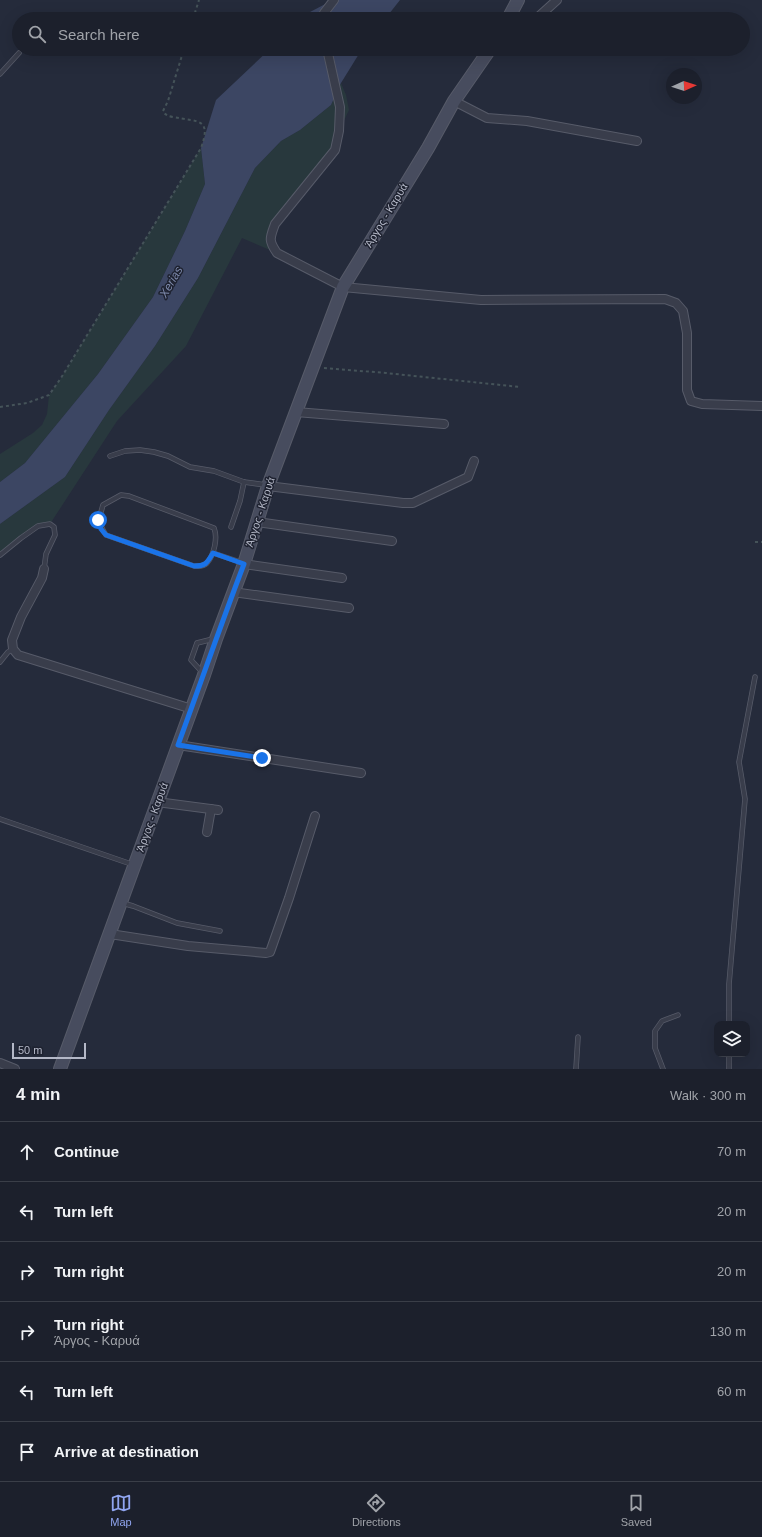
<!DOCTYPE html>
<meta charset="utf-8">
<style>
:root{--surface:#1c202c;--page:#292d38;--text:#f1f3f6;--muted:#a0a3a9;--line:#3a3e48;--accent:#90a5f0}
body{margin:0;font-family:Helvetica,sans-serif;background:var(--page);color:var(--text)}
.controls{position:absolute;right:12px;bottom:12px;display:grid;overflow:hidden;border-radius:8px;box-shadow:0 4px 16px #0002}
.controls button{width:36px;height:36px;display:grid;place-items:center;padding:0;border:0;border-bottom:1px solid var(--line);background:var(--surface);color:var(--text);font:20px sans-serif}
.compass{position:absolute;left:666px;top:68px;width:36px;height:36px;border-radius:50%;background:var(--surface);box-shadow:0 4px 16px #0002;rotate:87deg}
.scale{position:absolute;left:12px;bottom:10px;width:74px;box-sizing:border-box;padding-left:4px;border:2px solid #b4b8c7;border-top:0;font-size:11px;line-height:14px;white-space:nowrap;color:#b4b8c7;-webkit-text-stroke:3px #1e2230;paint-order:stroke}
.stop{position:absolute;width:12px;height:12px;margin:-9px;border:3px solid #1a73e8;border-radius:50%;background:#fff}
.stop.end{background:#1a73e8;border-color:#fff;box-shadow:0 1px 4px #0008}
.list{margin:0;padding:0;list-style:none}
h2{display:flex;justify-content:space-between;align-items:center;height:52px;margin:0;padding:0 16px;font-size:17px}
h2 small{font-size:13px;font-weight:400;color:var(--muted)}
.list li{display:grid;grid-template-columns:26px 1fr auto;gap:12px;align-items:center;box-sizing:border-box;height:60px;padding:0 16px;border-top:1px solid var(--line)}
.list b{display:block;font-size:15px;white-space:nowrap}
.list p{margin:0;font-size:13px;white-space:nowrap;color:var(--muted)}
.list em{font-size:13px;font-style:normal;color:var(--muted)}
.icon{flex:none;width:22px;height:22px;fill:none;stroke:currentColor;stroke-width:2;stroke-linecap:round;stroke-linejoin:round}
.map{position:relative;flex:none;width:762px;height:1069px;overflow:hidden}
.search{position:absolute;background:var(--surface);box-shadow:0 4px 16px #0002;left:12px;right:12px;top:12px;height:44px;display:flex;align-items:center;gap:10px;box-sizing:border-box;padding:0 14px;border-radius:22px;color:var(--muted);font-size:15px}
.sheet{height:412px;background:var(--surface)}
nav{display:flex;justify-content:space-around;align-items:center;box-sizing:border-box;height:56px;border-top:1px solid var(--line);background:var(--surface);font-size:11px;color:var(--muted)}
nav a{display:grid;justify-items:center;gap:2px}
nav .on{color:var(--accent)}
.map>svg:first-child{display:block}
.green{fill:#28383d}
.water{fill:#3c4663}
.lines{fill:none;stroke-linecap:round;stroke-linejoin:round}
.service-casing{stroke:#575b69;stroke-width:5.5}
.minor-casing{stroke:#575b69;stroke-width:10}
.secondary-casing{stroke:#575b69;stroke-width:14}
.path{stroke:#455359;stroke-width:2;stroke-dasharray:3 3;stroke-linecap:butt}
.service{stroke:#393d4b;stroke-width:4}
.minor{stroke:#393d4b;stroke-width:8}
.secondary{stroke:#474c5e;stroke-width:12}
.route{stroke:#1a73e8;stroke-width:5}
.labels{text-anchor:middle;stroke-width:3;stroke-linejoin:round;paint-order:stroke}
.street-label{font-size:11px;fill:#b4b8c7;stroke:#1e2230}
.water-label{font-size:12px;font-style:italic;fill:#7e8aac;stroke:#1e2230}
</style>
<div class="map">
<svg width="762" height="1069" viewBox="0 0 762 1069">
<rect width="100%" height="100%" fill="#252b3b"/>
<g class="green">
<path d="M341,83L346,95L349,110L339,131L335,150L271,236L277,253L242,238L186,346L117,421L50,524L38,526L0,555V524L65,477L109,410L155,346L198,278L255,168L281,141L300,130L331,105Z"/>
<path d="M201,148L205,184L185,231L153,297L98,374L25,463L0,482V454L33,433L42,425L47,414L49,395L61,378Z"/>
</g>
<g class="water">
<path d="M333,0H400L385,19H303L310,12Z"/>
<path d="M270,49H362L341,83L331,105L300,130L281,141L255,168L198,278L155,346L109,410L65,477L0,524V482L25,463L98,374L153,297L185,231L205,184L201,148L216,100Z"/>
</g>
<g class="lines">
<g class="service-casing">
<g id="service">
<path d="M0,74L19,53"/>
<path d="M110,456L125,451L140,450L154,452L168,456L190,467L214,471L244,482L266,485"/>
<path d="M121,495L129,496L214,528C218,538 214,555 207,563C203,567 199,566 194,566L106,535C97,522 99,519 103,505Z"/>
<path d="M231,527L240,501L244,482"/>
<path d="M213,553L243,563"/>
<path d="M0,555L21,538L38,526L50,524L54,527L55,535L46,554L44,569"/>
<path d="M0,662L8,652L13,649"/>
<path d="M203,673L191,660L197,643L213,639"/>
<path d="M0,819L134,865"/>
<path d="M122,903L133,906L177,923L220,931"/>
<path d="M729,1024V984L745,799L739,762L755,677"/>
<path d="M729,1054V1069"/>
<path d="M576,1069L578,1037"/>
<path d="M663,1069L655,1048V1031L662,1021L678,1015"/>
</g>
</g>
<g class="minor-casing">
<g id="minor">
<path d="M324,19V13L334,0"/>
<path d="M536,19L557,0"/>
<path d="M327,49L340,107L339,131L335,150L275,224C270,238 268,240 277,253L343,287L481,300L665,299L676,303L683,311L687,333V390L691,401L702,404L762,406"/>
<path d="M454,101L487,118L527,121L637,141"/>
<path d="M296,412L444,424"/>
<path d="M268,486L403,503H413L468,477L474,461"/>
<path d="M257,522L392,541"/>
<path d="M244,564L342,578"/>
<path d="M44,569L42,578L21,617L12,640L13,649L18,655L192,709"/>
<path d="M233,592L349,608"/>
<path d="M178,745L361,773"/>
<path d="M157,802L218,810"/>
<path d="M207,832L211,809"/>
<path d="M110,934L188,946L266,953L270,952L289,898L315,816"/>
<path d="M0,1063L15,1069"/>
</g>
</g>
<g class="secondary-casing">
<g id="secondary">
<path d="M508,19L518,0"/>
<path d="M60,1069L204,675L216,639L244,564L268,486L343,287L428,148L454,101L490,49"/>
</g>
</g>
<g class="path">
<path d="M193,19L199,0"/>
<path d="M324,368L386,373L520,387"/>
<path d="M0,407L27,403L49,395L61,378L201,148C212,118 198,122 173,117C168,116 165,115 163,111L168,101L184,49"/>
<path d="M755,542H762"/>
</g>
<use href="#service" class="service"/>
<use href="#minor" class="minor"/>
<use href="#secondary" class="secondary"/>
</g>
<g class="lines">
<path class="route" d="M98,520L101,529L106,535L194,566C206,566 207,563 213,553L244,564C221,624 200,685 178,745L262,758"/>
</g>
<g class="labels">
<g class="street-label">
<text transform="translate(386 215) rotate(-59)" y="4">Άργος - Καρυά</text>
<text transform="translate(260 512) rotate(-72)" y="4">Άργος - Καρυά</text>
<text transform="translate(152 817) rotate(-70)" y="4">Άργος - Καρυά</text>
</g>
<g class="water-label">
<text transform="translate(171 282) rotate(-60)" y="4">Xerias</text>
</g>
</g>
</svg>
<div class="controls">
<button><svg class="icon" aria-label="layers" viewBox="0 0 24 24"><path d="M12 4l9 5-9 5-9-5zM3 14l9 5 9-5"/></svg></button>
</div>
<svg class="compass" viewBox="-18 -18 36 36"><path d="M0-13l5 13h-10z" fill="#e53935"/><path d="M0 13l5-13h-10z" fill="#a0a3a9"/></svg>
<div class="scale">50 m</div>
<div class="stop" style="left:98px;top:520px"></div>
<div class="stop end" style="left:262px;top:758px"></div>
<div class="search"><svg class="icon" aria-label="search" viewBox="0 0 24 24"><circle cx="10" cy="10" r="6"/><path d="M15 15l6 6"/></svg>Search here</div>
</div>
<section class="sheet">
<h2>4 min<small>Walk · 300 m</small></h2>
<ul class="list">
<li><svg class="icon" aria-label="ahead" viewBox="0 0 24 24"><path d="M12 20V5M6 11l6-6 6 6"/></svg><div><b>Continue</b></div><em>70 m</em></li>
<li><svg class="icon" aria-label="left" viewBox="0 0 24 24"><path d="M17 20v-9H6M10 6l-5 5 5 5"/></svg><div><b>Turn left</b></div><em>20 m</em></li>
<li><svg class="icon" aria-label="right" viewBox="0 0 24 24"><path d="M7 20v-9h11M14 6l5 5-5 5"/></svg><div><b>Turn right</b></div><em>20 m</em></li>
<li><svg class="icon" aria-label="right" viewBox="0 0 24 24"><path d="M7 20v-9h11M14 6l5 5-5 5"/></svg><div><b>Turn right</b><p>Άργος - Καρυά</p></div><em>130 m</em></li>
<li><svg class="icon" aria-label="left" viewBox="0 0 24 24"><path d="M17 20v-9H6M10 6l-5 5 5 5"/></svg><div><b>Turn left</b></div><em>60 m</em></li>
<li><svg class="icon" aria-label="arrive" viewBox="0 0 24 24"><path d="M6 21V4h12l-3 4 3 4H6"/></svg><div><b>Arrive at destination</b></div></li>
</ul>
</section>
<nav>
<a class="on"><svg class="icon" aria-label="map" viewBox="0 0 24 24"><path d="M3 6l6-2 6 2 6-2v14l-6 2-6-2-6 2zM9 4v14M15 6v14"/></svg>Map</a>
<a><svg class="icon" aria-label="directions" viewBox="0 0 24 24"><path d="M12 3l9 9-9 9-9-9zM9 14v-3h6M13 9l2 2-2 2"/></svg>Directions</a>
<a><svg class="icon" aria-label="saved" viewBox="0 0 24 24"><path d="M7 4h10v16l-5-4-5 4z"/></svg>Saved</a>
</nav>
